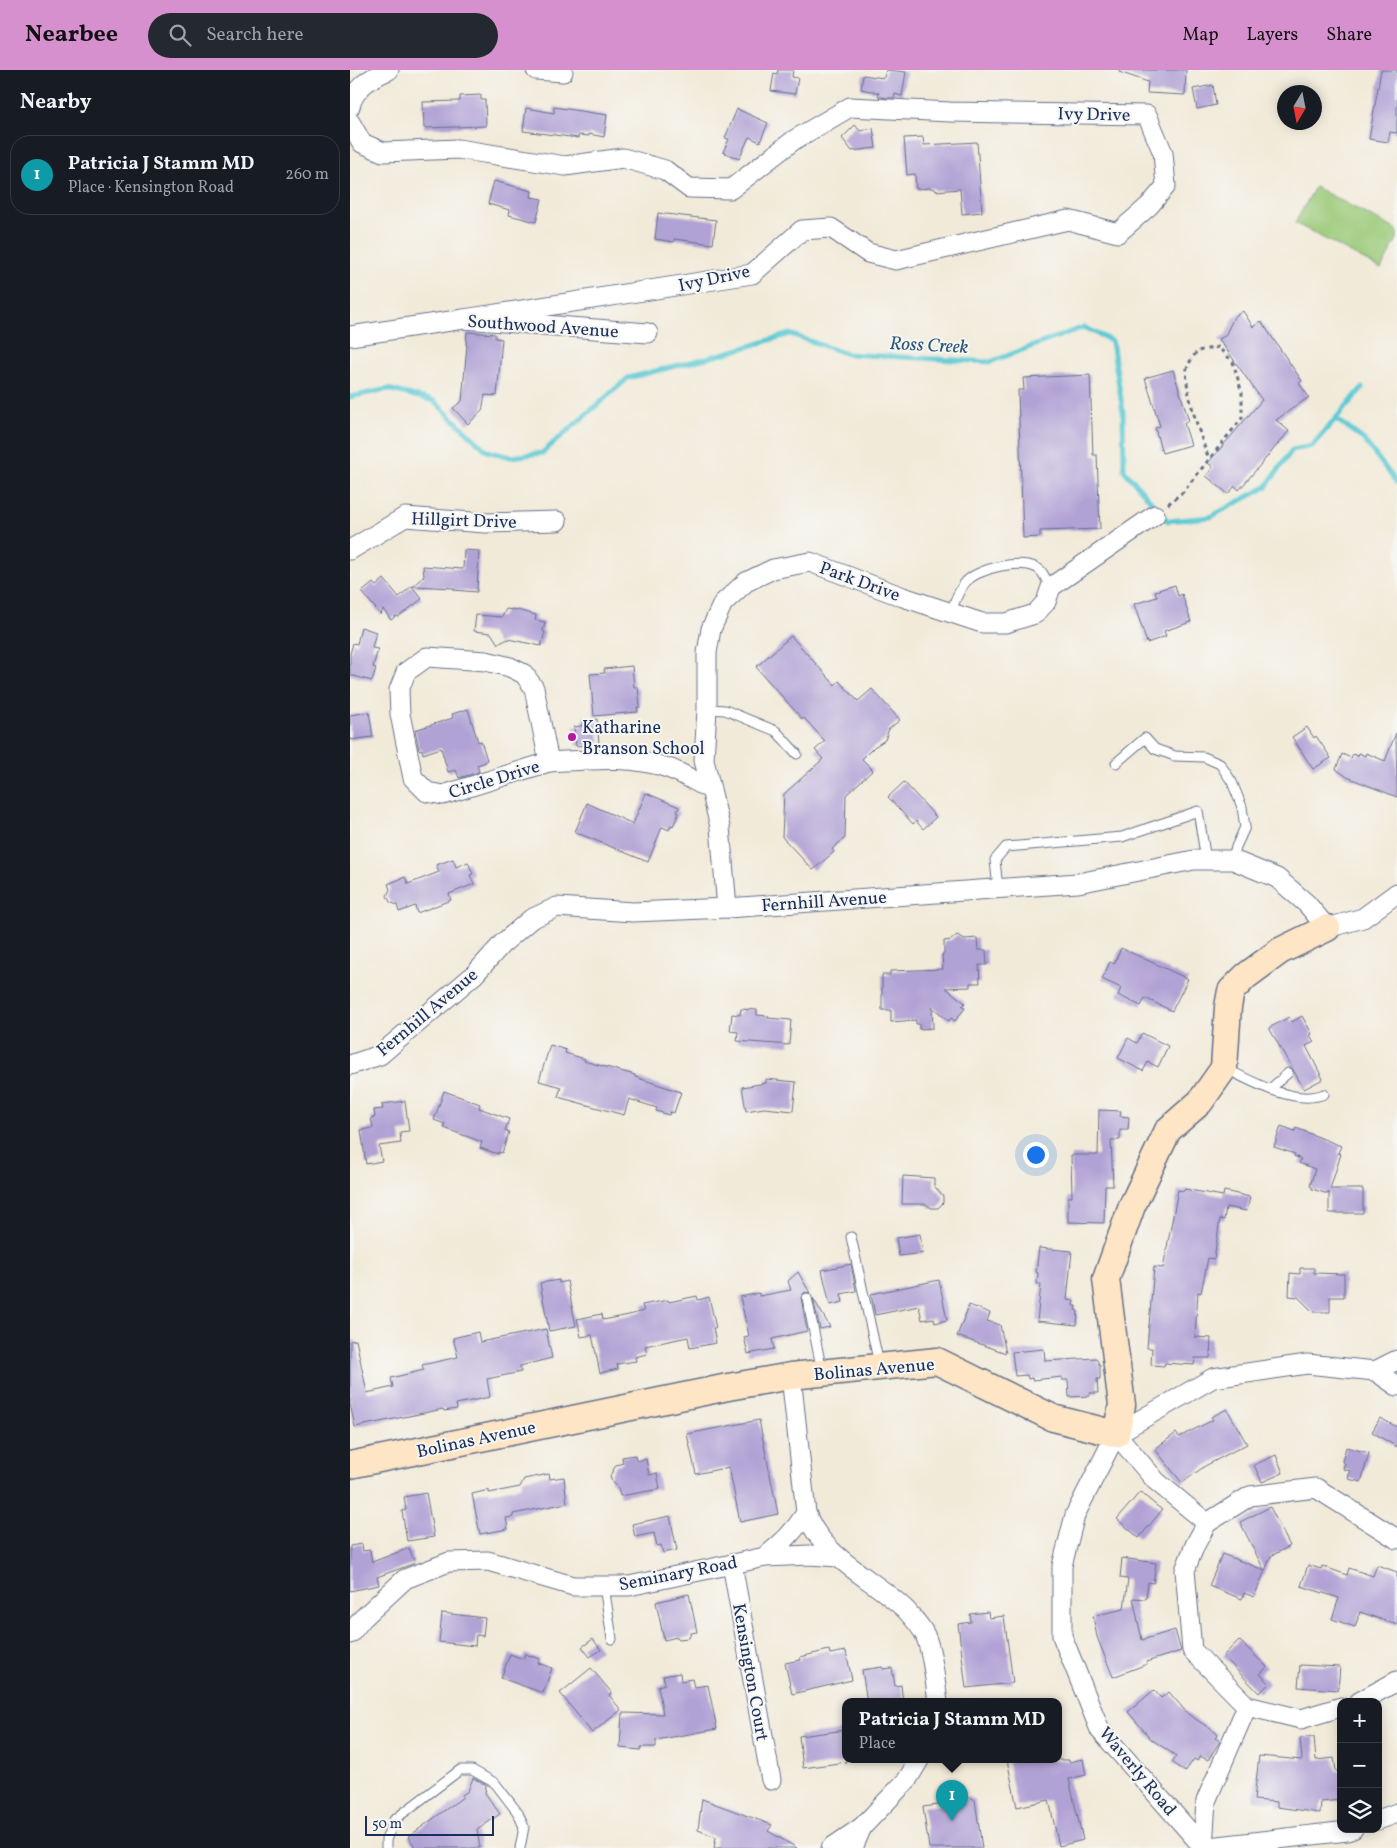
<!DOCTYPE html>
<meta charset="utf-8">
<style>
:root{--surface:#171b24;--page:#242831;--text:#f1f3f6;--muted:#9ea1a6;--line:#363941;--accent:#d690ce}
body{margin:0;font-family:Vollkorn,serif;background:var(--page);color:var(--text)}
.controls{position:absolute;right:15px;bottom:15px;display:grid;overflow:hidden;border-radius:10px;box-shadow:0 2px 12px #0003}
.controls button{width:45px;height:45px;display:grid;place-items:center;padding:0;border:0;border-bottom:1px solid var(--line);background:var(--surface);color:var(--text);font:25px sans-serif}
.compass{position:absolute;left:927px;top:15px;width:45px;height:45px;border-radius:50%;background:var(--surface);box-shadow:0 2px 12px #0003;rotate:190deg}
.scale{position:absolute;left:15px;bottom:12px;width:129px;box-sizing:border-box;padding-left:5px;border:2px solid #1b2f5e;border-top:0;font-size:14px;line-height:18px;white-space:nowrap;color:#1b2f5e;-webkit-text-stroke:4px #f6f6f2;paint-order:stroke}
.you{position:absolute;left:685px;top:1084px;width:18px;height:18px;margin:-12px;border:4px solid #fff;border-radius:50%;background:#1a73e8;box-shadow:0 0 0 8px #1a73e833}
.badge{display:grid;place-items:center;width:32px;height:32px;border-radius:50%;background:var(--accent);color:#fff;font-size:16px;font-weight:700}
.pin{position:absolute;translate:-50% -41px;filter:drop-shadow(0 1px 2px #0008)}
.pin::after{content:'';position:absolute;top:26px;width:18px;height:15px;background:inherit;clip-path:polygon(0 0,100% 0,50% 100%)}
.popup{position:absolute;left:492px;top:1628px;width:220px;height:65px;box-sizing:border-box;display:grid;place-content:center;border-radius:10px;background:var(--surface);filter:drop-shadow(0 1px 4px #0005);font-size:16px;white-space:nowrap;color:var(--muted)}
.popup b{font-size:19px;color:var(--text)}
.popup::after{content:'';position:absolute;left:50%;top:100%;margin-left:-10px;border:10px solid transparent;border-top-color:var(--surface)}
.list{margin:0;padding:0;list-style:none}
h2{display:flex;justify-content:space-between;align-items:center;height:65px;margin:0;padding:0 20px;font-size:21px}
h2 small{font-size:16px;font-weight:400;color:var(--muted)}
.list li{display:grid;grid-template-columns:32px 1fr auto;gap:15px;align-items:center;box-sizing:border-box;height:80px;margin:0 10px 10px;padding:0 10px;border:1px solid var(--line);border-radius:20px}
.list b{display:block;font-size:19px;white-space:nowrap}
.list p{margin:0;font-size:16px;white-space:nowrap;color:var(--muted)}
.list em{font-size:16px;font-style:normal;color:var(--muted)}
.icon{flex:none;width:28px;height:28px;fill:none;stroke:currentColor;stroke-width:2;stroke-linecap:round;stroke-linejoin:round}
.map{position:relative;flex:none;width:1047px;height:1778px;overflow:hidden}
header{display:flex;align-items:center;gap:30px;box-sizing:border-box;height:70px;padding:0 25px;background:var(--accent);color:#111}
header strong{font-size:24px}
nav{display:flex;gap:28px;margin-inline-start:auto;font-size:18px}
.search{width:350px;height:45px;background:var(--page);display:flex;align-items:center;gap:12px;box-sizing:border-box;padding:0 18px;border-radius:28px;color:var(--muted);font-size:19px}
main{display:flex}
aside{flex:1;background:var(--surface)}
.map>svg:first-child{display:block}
.green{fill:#9ac977;stroke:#5a7c6a}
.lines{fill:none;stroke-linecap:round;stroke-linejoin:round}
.stream{stroke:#5dcad4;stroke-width:5}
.building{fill:#b1a2d5}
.lane-casing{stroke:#667089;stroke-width:11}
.street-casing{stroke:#667089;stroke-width:21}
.secondary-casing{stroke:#667089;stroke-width:29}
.path{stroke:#667089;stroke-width:3;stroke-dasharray:4 4;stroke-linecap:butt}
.lane{stroke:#fff;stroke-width:9}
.street{stroke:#fff;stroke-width:19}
.secondary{stroke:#fde5c5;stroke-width:26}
.poi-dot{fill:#b5179e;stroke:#f6f6f2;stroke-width:2}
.labels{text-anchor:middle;stroke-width:4;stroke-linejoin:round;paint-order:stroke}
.street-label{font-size:18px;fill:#1b2f5e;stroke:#f6f6f2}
.poi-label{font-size:18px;fill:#1b2f5e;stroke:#f6f6f2;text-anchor:start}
.water-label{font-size:19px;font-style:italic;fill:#2c567c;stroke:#f6f6f2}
</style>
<header>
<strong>Nearbee</strong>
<div class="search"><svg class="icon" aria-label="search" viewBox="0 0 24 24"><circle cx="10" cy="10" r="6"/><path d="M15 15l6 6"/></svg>Search here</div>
<nav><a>Map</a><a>Layers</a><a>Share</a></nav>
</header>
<main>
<aside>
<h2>Nearby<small></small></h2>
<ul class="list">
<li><span class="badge" style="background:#0f9aa8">1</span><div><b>Patricia J Stamm MD</b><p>Place · Kensington Road</p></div><em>260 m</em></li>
</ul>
</aside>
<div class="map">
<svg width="1047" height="1778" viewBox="0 0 1047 1778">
<rect width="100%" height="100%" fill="#f6f6f2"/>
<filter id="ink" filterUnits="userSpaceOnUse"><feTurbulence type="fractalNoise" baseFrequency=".02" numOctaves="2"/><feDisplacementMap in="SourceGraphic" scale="10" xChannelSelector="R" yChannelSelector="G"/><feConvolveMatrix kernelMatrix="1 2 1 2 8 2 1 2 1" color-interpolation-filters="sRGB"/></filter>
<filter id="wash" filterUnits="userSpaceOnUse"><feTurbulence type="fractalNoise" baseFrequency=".0096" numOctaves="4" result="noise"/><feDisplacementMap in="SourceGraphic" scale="20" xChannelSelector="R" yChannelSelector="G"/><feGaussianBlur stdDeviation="1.12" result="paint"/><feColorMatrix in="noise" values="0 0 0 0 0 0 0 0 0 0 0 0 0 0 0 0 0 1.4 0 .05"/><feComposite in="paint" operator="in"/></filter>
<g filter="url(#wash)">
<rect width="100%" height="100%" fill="#f2ead9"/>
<path class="green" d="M965,117L1047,160V169L1031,199L945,153Z"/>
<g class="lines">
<g class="stream">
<path d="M0,327L38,319L84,331L137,381L161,387L192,383L278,308L369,285L440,264L497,284L640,292L734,257L762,271L773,342L774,400L818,451L860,447L916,417L942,380L962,376L1012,318"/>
<path d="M986,349L1014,370L1047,413"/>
</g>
</g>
<g id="blocks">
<g class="building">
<path d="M428,0H443L442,7L448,8L445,24L421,21L424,3L427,4Z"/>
<path d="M536,0L556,2L552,26L545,24L544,28H537L528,26L529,23L511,19L513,5L534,8Z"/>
<path d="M769,0H836L835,25L797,23L798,12L769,2Z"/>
<path d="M1031,0H1047V63L1040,62L1038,72L1019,69Z"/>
<path d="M863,15L866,35L847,39L843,19Z"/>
<path d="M131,25V30H135L136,56L74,58L73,32L110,31V26Z"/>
<path d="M204,37L257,45L254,67L239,64V66L229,65L228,68L173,61L176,38L204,43Z"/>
<path d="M387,39L418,53L410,72L399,67L389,89L373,82L379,69L375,68Z"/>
<path d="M505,55L510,61L523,58L526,78L502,81L492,68Z"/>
<path d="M573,67L574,75L627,72L632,142L612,144L610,119L586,121L585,119L581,118L566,119L565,104L557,105L554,68Z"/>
<path d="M144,111L182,121L181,127L192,129L186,152L159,145L160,140L138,134Z"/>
<path d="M308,143L366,150L363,174L324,169V172L305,169Z"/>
<path d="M893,241L903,257L911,251L952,311L949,313L959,327L926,350L939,361L889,420L885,416L878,424L856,406L863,397L858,393L912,330L869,269L875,266L884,247Z"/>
<path d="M117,262L145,264V268L152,269L147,326L135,325L132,341L118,354L103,338L112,331L117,275H116Z"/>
<path d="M823,300L839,351L834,353L841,375L812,383L805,358L810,356L795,308Z"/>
<path d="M740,305L743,385H747L750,459L690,461V467L673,468L668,320H674L673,308Z"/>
<path d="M114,480L129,481L127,522L104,520V518L63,516L74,506L73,496L113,499Z"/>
<path d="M34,509L49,527L62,516L72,529L48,547L46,546L41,550L33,539L31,545L12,522L23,513L26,516Z"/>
<path d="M825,515L828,526L832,524L841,552L814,561L816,566L797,573L784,534L807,527L805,521Z"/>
<path d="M156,539L163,540V539L186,545L185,550L195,552L193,561L195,562L191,576L158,569L148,574L141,563L124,561L126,545L152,547Z"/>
<path d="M11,557L26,562L22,578L28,579L23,597L26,598L22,611L0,605V584L3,573L7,574Z"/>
<path d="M441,566L485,615L489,611L508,631L522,619L550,650L539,659L535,670L524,677L512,689L523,700L496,725L495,768L482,779L484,782L463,800L432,767L434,724L473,689L465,680L475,671L454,648L452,649L406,597Z"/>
<path d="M282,596L284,617H288L290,637H287L288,642L244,646L240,604L255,603L254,599Z"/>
<path d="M118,639L128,672L131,671L137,690L135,691L136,692L127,695L129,702L109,708L106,700L98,702L91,678L73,684L72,679L69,680L65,660L103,648L102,644Z"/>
<path d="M19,642L23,667L0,670V645Z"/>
<path d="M247,649L249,674L226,676L224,657L232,656V650Z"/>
<path d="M957,657L964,668L966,666L981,688L963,699L942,667Z"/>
<path d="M1046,663L1047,727L997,707L986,699L992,684L1001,688L1003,684L1008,686L1009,683L1015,686L1016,683L1035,691Z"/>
<path d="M554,712L586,747L573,759L566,751L563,754L538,727Z"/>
<path d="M296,723L329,737L327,742L329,743L323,756L321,755L319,760L312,757L298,792L225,762L237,733L283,754Z"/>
<path d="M103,789L106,797L118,792L123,804L120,805L124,814L99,824L101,830L67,843L65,836L49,842L47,835L40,832L37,826L40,819L38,814L55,807L58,814L89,802L86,795Z"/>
<path d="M607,865L615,869L627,868L628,880H636L637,895H629L630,913H620V917L596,918L615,933L612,936L615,938L605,951L601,948L599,951L582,937L583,958L569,959V954H566V950L541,952V940H532V905H540V901L593,899L592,884H594V871L601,870Z"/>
<path d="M771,878L838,909L822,941L795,928L791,936L768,925L771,918L752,909L760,892L764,894Z"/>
<path d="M391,939L407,940V945L418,946V948L441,950L439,975L387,971L388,962L380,961L382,944L390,945Z"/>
<path d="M952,946L960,960L962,964L960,965L964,972L956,976L973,1009L954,1019L919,958L939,947L942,952Z"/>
<path d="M792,963L818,976L808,997L798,992L793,1001L768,988L778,968L787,973Z"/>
<path d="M200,975L216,980L215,983L235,989L234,991L285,1005V1007L331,1022L324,1043L320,1042L319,1045L306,1041L307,1038L279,1029L274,1045L208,1027L211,1017L189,1011Z"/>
<path d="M416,1009L446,1012L443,1041L414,1038L396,1041L392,1017L416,1013Z"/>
<path d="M94,1021L130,1034L129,1038L159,1049L155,1061L159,1062L152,1083L148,1082V1084L130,1078L132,1072L94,1058L95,1054L84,1050Z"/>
<path d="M55,1031L59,1061L50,1062L51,1073L29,1076L32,1091L16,1094L11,1060L23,1058L21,1048L25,1047L24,1040L33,1039L32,1034Z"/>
<path d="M749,1040L771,1041L770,1046L779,1047L778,1060H770V1070H761L763,1116H755L754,1153L718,1152V1127H722L721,1085H748Z"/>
<path d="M931,1056L945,1061L946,1058L991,1076L988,1083L991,1084L980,1119H1013V1143H979V1122L978,1124L962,1119V1117L960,1116L965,1099L949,1093L951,1089L944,1086L945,1084L924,1077Z"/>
<path d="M553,1106L584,1108V1116L593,1126V1133L588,1138H581L576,1134H552Z"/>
<path d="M834,1119L873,1126L874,1121L900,1127L897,1141L876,1137L874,1150L870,1149L864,1189L858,1188L851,1223L848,1222L845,1267L861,1268L860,1288H845L844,1295L815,1293L814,1296L801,1295L802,1278H797L804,1197L813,1198L828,1120L834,1121Z"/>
<path d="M570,1164L573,1183L549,1186L546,1168Z"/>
<path d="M689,1178L722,1181L717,1230L724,1231L723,1236H726L725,1240L728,1241L727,1255L687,1251L691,1214H687L688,1203L686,1202Z"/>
<path d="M501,1194L506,1221L491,1224L493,1232L480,1235L472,1200Z"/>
<path d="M950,1198H964V1203L994,1204V1227H980V1242H963L948,1227L939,1226L940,1203L950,1204Z"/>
<path d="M448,1202L460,1223L455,1222L451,1227L457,1261L422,1269L424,1279L398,1284L394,1267L399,1266L390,1227L409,1223V1226L441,1220L438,1211Z"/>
<path d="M209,1210V1213L217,1211L226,1256L199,1261L190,1213Z"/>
<path d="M589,1210L597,1250L585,1253L584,1248L572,1250L569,1236L525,1245L521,1224Z"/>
<path d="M347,1226L348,1230L359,1227L366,1258H363L366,1273L340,1278L338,1267L295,1276L297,1284L285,1287L286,1291L267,1294L268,1299L250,1303L242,1265L231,1267L227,1249L252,1244L253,1250L279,1245L294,1241L292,1235L318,1230L319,1232Z"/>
<path d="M463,1228L480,1257L470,1259Z"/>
<path d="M619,1235L640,1243L637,1251L650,1255L656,1283L607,1266Z"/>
<path d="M196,1259L202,1288L170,1296L171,1302L137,1309L140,1327L106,1334L107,1339L94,1341L93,1339L5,1357L0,1334V1271L6,1270L17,1323L43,1317L41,1308L74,1300L72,1295L108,1287L103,1268L128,1262L130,1272Z"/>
<path d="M694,1279L695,1291L746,1288L750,1296V1309H747L748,1323H740V1326L719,1327L718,1310H712V1307L682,1310V1308L678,1309L677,1305L665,1306L662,1282Z"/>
<path d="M877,1339L897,1374L855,1396L832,1413L805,1379L826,1363L829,1367L863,1350L861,1347Z"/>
<path d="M1030,1348L1047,1357V1377L1022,1362Z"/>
<path d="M409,1350L428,1444L390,1452L379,1397L346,1404L337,1364Z"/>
<path d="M996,1377L1019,1383L1011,1412L998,1409L1000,1401L993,1399L995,1393L992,1392Z"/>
<path d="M285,1385L286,1391L296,1389L299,1405L307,1403L310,1419L270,1426L268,1418L261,1410L260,1406L266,1395L273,1393L272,1387Z"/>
<path d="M926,1385L933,1403L912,1412L904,1395Z"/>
<path d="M199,1404L200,1409L214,1407L217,1433L163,1444V1447L156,1448L158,1459L130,1464L122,1424L139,1420V1423L170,1417L174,1409Z"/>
<path d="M790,1422L812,1440L789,1468L767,1449Z"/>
<path d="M76,1423L84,1467L57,1471L52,1441L56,1440L54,1427Z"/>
<path d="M920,1437L940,1476L921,1486L904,1527L894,1523L892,1529L859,1516L872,1484L914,1500L890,1452Z"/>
<path d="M320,1446L327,1480L313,1483L311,1475L307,1476L304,1463L285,1467L282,1454Z"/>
<path d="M12,1474L13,1481L20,1480L22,1492L59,1478L65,1493L27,1507L29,1515L0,1521V1476Z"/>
<path d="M772,1488L806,1493L803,1513L798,1512L796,1529L783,1528L792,1570L825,1560L831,1581L796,1592L797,1594L763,1607L747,1567L743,1546L774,1539L778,1509L770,1508Z"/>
<path d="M958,1495L971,1499L972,1496L997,1505L999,1498L1023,1506L1027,1495L1047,1502V1555L1010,1542L1005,1557L982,1549L989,1528L951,1516Z"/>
<path d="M339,1524L347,1562L341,1563L339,1568L329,1569L327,1567L314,1570L306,1532Z"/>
<path d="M638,1542L639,1548L654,1546L663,1613L616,1618L608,1554L621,1552L620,1544Z"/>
<path d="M92,1543L135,1548L133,1566L126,1565L125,1576L89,1572Z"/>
<path d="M243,1569L251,1580L240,1587L232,1577Z"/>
<path d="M889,1570L917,1597L910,1604L919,1614L909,1623L873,1586Z"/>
<path d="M479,1580L480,1584L496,1581L502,1610L442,1624L435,1593L451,1590L450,1587Z"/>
<path d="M160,1584L173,1589L175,1584L190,1589L188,1593L202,1598L193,1623L151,1608Z"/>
<path d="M950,1595L990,1597L988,1620L948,1617Z"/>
<path d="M532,1597L533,1599L542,1598L545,1616L551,1615L553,1632H517L512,1600Z"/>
<path d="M241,1598L262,1623L259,1625L271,1640L242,1663L210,1623Z"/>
<path d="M330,1603L331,1611L342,1609L344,1617L358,1615L367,1659L306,1670V1677H291V1680L270,1678L272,1643L313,1644L308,1616L315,1614L313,1606Z"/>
<path d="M804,1620L811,1628L819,1622L838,1644L868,1664L865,1668L870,1671L858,1690L850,1686L847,1691L844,1689L835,1702L822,1692L826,1686L801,1669L778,1642Z"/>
<path d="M496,1660V1692L453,1698L449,1666Z"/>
<path d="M964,1667L966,1690L984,1688L986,1701H991V1730L971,1732L970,1743L927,1737V1732L904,1730L909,1686L952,1690L950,1668Z"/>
<path d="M733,1689L736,1705L719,1709L733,1770L709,1776L699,1730L667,1737L657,1690H719V1692Z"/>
<path d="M123,1708L136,1715L135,1723L150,1744L127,1760L130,1778H66L58,1767L113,1727L112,1725L118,1721Z"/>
<path d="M620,1727L625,1730L632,1778H579L573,1737L603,1733L605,1731Z"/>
<path d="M352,1729L422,1755L418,1761L447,1778H364L366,1767L348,1760Z"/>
</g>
</g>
</g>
<g filter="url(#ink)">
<use href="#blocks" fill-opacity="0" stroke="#667089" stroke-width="1"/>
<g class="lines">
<g class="lane-casing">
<g id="lane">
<path d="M601,542C604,533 608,522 614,514C625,498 675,487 690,500C694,504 697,512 701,517"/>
<path d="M357,639L375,640L426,661L447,684"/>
<path d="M766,693L795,668L805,679L825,686L854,687L870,694L882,712L892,737L895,757L886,777L883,790"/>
<path d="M648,819L645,790L656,777L772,767L848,741L856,790"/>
<path d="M875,998C900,1011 945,1036 974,1024"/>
<path d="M920,1019L938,1003"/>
<path d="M501,1167L529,1294"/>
<path d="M457,1228L472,1301"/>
<path d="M254,1516L262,1569"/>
<path d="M36,1778V1770L44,1750L110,1700H122L145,1713L168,1743L174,1757L170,1778"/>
</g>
</g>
<g class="street-casing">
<g id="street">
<path d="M186,0L213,2"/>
<path d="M0,37C4,17 22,7 39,0"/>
<path d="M0,52L12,73L33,82L108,79L215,96L273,88L315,100L339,118L381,119L444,70L500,37L600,42L797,45L813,83L816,116L800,135L768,163L718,150L546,190L518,183L481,158L452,160L402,204L114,249"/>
<path d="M0,266L114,249L298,263"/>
<path d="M0,480L55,447L135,453L207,451"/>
<path d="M77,587L136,591L160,597L174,604L184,618L199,692L93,725L77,722L63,708L50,644L49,620L56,602Z"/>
<path d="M199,692C238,690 280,685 318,698C332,703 346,712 360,719"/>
<path d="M377,838L370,757L354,690L357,639V583L361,559L373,533L396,512L423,499L460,492L553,527L632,553H656L685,544L696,532L701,517L805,445"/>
<path d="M0,995L30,985L125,904L152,874L181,849L207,837L283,842L377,838L728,813L844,790H883L927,808L957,834L977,858L1013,848L1047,823"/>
<path d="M1025,1301L1047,1290"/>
<path d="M441,1306L456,1443C473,1489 522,1507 556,1540C562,1547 571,1556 575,1565C583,1583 585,1612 588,1632"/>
<path d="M766,1364L725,1445L712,1496V1566L750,1660L853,1777"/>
<path d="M766,1364L806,1411L857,1453L900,1426L966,1418L1047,1469"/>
<path d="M766,1364L863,1308L957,1294L1025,1301L1047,1316"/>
<path d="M857,1453L845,1475L835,1500L842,1580L897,1636"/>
<path d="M415,1487C433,1472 444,1462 456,1443"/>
<path d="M382,1494L421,1710"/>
<path d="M0,1564L13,1548L55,1509L99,1492L138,1491L223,1516H279L415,1487L460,1485L488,1487"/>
<path d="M1009,1632L1047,1611"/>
<path d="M1028,1750L1047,1743"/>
<path d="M853,1777L856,1731L897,1636L951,1649L991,1637"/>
<path d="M481,1778L512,1757"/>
<path d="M503,1778L512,1757L557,1710L569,1690"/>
<path d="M851,1778L997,1761L1003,1759"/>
</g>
</g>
<g class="secondary-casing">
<path id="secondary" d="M0,1395L378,1317L441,1306L587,1291L703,1348L766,1364L772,1335L756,1209L782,1136L818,1060L850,1032L874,998L878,937L881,921L896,906L930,881L977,858"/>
</g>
<path class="path" d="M818,434L833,422L892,348V323L883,292L868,277L847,281C844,286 839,292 837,298C833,317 852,371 859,389"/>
<use href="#lane" class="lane"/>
<use href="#street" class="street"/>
<use href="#secondary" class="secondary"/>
</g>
</g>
<circle class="poi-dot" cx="222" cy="667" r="5"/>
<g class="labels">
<g class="street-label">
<text transform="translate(744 44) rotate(1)" y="6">Ivy Drive</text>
<text transform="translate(364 208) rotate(-12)" y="6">Ivy Drive</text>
<text transform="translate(193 256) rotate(4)" y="6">Southwood Avenue</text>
<text transform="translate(114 450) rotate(2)" y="6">Hillgirt Drive</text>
<text transform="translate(510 511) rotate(20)" y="6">Park Drive</text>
<text transform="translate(144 709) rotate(-17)" y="6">Circle Drive</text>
<text transform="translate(474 831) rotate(-4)" y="6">Fernhill Avenue</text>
<text transform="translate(77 942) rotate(-40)" y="6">Fernhill Avenue</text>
<text transform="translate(524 1299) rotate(-5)" y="6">Bolinas Avenue</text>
<text transform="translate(126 1369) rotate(-12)" y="6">Bolinas Avenue</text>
<text transform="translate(328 1503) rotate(-11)" y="6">Seminary Road</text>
<text transform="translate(401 1602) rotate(80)" y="6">Kensington Court</text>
<text transform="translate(788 1701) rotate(50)" y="6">Waverly Road</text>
</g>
<g class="poi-label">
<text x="232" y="663">Katharine<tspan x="232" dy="21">Branson School</tspan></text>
</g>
<g class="water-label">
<text transform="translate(579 274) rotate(3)" y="7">Ross Creek</text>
</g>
</g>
</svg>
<div class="controls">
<button>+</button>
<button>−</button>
<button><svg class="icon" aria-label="layers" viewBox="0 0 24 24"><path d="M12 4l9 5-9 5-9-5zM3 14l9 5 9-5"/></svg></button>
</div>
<svg class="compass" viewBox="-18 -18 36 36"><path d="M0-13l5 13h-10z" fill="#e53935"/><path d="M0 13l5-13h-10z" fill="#9ea1a6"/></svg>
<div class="scale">50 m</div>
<div class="you"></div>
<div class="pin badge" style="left:602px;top:1751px;background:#0f9aa8">1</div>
<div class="popup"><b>Patricia J Stamm MD</b>Place</div>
</div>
</main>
